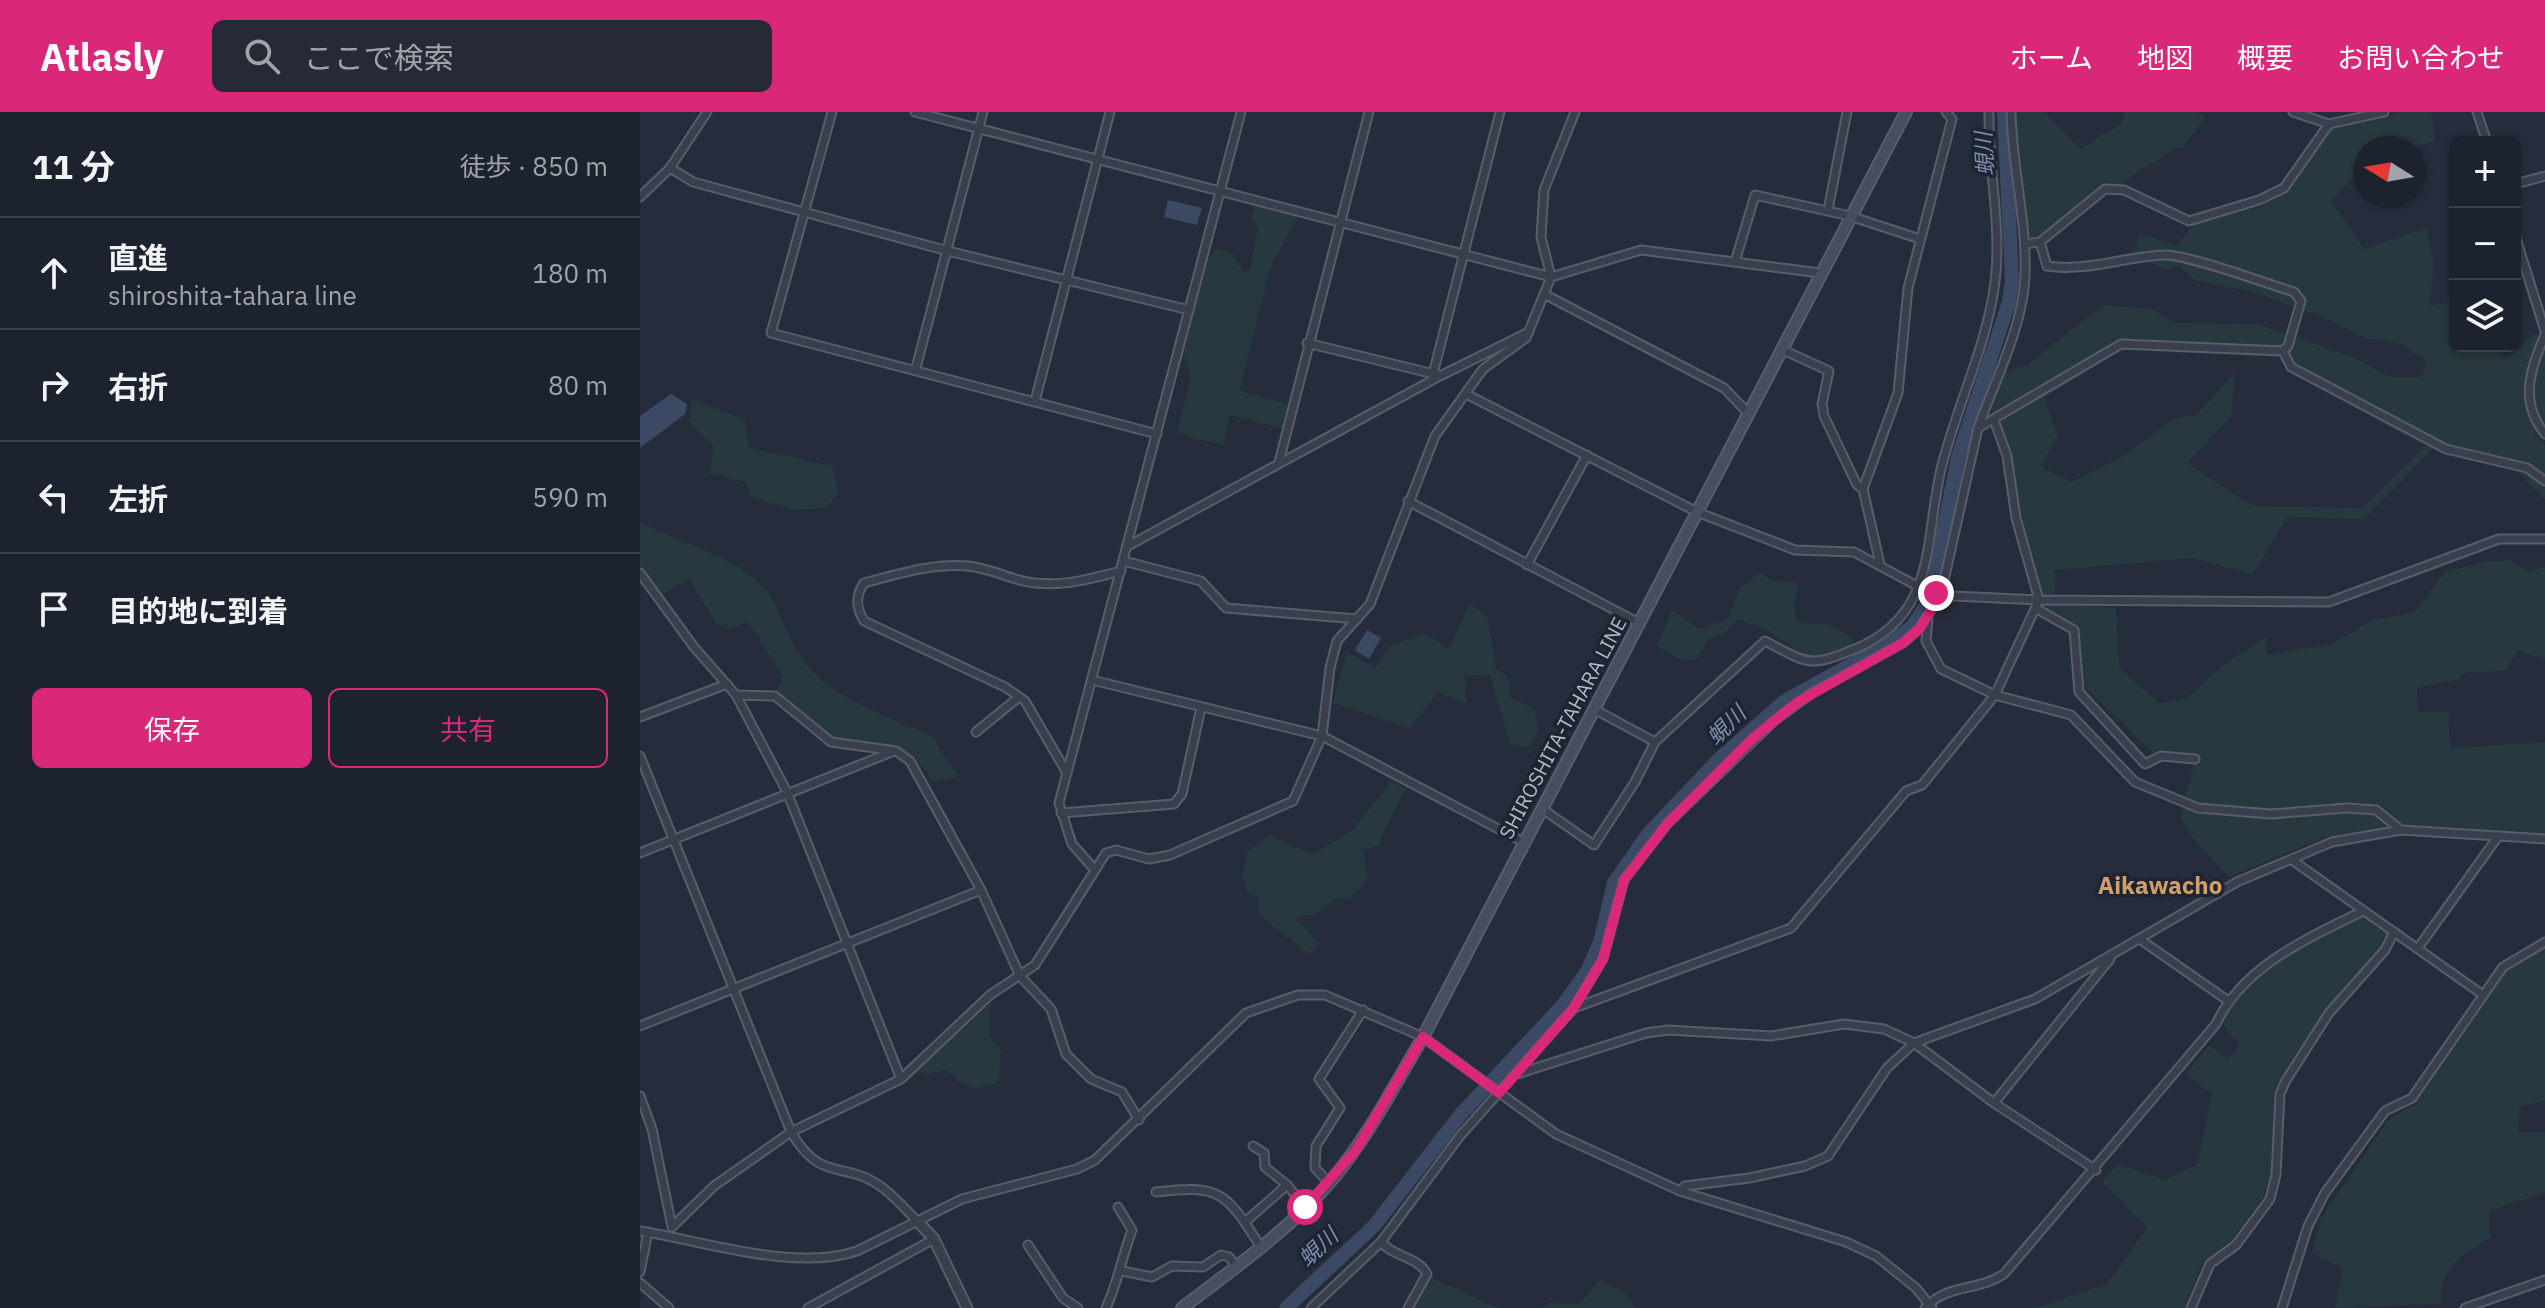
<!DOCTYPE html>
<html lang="ja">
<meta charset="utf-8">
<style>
:root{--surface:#1c222e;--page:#252a36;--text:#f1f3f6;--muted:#a0a4aa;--line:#3a3f4a;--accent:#db2777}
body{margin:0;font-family:"IBM Plex Sans","Noto Sans JP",sans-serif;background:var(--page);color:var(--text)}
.controls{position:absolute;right:24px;top:24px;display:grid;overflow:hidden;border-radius:12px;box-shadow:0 2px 6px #0004}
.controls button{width:72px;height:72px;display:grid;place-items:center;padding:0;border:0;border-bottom:2px solid var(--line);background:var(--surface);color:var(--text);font:40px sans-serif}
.compass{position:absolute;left:1713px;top:24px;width:72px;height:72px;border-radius:50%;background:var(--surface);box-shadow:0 2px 6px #0004;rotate:281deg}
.stop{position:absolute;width:24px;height:24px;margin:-18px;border:6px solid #db2777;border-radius:50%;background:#fff}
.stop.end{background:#db2777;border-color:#fff;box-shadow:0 2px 8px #0008}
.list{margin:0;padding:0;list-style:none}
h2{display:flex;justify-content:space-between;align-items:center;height:104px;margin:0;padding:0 32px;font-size:34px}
h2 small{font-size:26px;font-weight:400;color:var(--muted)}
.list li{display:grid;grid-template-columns:52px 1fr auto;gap:24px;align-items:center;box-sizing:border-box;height:112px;padding:0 32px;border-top:2px solid var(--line)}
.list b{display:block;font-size:30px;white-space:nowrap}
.list p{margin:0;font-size:26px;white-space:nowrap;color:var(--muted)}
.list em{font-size:26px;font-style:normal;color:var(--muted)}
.actions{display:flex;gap:16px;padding:24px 32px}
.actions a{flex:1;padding:18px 0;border:2px solid var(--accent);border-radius:12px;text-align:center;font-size:28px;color:var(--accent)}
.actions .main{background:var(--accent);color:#fff}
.icon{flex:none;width:44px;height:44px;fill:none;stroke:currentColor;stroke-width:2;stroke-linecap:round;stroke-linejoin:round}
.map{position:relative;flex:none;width:1905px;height:1196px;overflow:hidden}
header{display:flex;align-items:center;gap:48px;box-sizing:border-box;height:112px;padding:0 40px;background:var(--accent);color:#fff}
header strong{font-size:38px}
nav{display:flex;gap:44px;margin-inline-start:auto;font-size:28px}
.search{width:560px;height:72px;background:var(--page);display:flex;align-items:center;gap:20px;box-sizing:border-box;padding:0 28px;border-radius:12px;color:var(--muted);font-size:30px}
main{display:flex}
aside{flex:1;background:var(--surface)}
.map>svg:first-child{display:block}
.green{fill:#27393e;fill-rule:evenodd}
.water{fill:#3c4965}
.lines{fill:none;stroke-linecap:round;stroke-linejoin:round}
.river{stroke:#3c4965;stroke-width:14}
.minor-casing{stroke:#575d6b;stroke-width:11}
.tertiary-casing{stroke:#575d6b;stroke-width:13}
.secondary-casing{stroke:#575d6b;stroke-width:14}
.minor{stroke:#393f4d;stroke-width:7}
.tertiary{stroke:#393f4d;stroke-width:9}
.secondary{stroke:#474e60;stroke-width:10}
.route{stroke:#db2777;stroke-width:10}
.labels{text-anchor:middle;stroke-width:7;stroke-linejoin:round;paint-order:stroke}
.street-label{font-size:20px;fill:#b5bac8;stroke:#1e2432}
.water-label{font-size:22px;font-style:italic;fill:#7e8eae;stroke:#1e2432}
.quarter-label{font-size:24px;font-weight:bold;fill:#d09f68;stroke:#1e2432}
</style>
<header>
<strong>Atlasly</strong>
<div class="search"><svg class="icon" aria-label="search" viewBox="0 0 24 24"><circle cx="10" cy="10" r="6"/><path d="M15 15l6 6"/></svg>ここで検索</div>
<nav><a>ホーム</a><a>地図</a><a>概要</a><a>お問い合わせ</a></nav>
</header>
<main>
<aside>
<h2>11 分<small>徒歩 · 850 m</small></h2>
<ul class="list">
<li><svg class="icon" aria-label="ahead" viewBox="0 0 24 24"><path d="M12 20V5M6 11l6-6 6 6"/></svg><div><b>直進</b><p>shiroshita-tahara line</p></div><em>180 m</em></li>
<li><svg class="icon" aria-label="right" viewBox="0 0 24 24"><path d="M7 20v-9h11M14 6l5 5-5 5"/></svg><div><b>右折</b></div><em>80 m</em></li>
<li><svg class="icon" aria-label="left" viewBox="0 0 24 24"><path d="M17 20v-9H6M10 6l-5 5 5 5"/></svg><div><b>左折</b></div><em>590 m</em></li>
<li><svg class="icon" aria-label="arrive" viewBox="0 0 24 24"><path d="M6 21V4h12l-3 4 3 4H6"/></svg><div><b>目的地に到着</b></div></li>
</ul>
<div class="actions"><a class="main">保存</a><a>共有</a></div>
</aside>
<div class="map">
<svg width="1905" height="1196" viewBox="0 0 1905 1196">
<rect width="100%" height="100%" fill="#252d3d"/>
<g class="green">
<path d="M1375,0H1404L1440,37L1481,12L1485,0H1557L1566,4L1542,37L1534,35C1516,54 1502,52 1482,73L1463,71C1441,91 1417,119 1387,126Z"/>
<path d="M1762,0H1791L1795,29L1770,36H1725V82L1721,84L1713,65L1691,89L1724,137L1786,116L1794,152L1789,194L1815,190V234H1858L1866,248L1896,221L1905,226V310L1894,321L1905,333V388L1864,345L1799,330L1724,407L1647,405L1613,462L1552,446L1415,458L1414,492L1476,496L1479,556L1519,591L1547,587L1582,553L1627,525L1626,543L1692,532L1731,509L1775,500L1805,460L1843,450L1870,448L1888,460L1905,455V547L1877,538L1866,559L1826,560L1817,568L1777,575L1778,601L1808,599L1810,636L1905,630V723L1762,714L1685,725L1589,765L1555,729L1540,705L1556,644L1523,638L1513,641L1443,573L1438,516L1401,496V483L1380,404L1371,344L1351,296L1362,261L1387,253L1463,193L1512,197L1534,211L1617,212L1718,247L1749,265H1782L1787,249L1757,230L1727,227L1681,204L1613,180L1554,168L1541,154L1524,157L1493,144L1500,121L1536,134L1556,110L1620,95L1648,80L1691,16ZM1481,238L1639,245L1648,259L1785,334L1722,396L1612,394L1547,351L1591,305L1595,261L1556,303L1533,307L1479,347L1431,370L1401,355L1417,323L1404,286Z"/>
<path d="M616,92L658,103L630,157L599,279L648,292L642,316L590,303L583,333L537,322L551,265L544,240L566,151L576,137L591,140L604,161L611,155L618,115L610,106Z"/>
<path d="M52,287L105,308L109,336L192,354L198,379L187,396L154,398L111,385L105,370L70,361L74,334L49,310Z"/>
<path d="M0,410C39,431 86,441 119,471C139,488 145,523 161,545C190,588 250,604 295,626C298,641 313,651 318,666L293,669L274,644L258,634L192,625L137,578L143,563L108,510L91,517L77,512L49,467L23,482L0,455Z"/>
<path d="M1121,460L1131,469L1158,470L1154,494L1157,510L1189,513L1214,527L1211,535L1179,546L1163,543L1129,519L1099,507L1082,523L1070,526L1055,548L1039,547L1017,534L1032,498L1059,517L1088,507L1100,475Z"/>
<path d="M830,492L847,504L856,557L868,565L871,585L894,597L898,618L888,636L870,632L850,563L825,564L827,592L798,580L770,616L693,591L707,540L735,556L751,534L785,521L809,537Z"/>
<path d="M751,669L766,677L738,733L723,738L728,767L711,787L697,786L674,803L654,805L679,831L670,843L619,803V786L607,780L603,764L607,741L630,723L672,743L713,718Z"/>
<path d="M1720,804L1748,823L1740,837L1684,900L1642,962L1634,980L1631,1062L1623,1085L1593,1127L1561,1153L1545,1196H1395L1467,1172L1507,1116L1462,1070L1478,1052L1525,1068L1558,1052L1572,982L1545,963L1569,933L1588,947L1599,933L1583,912C1602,857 1672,830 1720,804Z"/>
<path d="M1905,836V989L1879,995L1878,1020H1905V1081L1850,1098V1126C1819,1145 1802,1154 1800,1192L1695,1196L1703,1156L1672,1141L1681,1106L1750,1006L1776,992L1866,860Z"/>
<path d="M351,891L349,924L361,938L358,971C333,978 325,978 308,958L285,962L276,960Z"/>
<path d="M792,1166L859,1196H771L774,1187Z"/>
<path d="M960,1168L985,1181L996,1196H900L910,1191L940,1192Z"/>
</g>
<g class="water">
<path d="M528,88L562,96L557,113L524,105Z"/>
<path d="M31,282L47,292L45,302L0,336V304Z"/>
<path d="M727,518L741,526L729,547L715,538Z"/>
</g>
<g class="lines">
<path class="river" d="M646,1196L734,1114L821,1002L923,893L948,858L960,830L974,771L1008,722L1079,647L1145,589L1245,534L1272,515L1290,487L1318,345L1369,190L1372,169L1364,0"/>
<g class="minor-casing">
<g id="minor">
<path d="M192,0L131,221L517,322"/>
<path d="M275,0L911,165"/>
<path d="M1653,0L1689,12L1744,0"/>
<path d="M1837,0L1847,30"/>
<path d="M30,56L53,70L308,139L549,198"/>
<path d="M1875,72L1905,64"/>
<path d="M0,85L30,56L67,0"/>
<path d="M1188,98L1207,0"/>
<path d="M1875,123L1905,219"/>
<path d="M1400,130L1407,154C1446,160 1483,145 1523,143C1544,141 1628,172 1654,180L1661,189L1648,234L1643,239"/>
<path d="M1385,132L1400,130L1465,77L1484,78L1549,109L1619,88L1644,76L1689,12"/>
<path d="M1095,150L1115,83L1210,104L1280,127"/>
<path d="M911,165L901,125L904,78L935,0"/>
<path d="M904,182L1084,276L1108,301"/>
<path d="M1905,223C1890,257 1879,290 1905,322"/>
<path d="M667,231L798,263"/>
<path d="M1141,237L1189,259L1182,292L1184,304L1217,373L1223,377L1240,452"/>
<path d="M1643,239L1651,255L1806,337L1887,356L1905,369"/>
<path d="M276,256L343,0"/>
<path d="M793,262L860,0"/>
<path d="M826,282L1057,400L1155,438L1214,440L1279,475L1313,484L1399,488L1689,490L1859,427H1905"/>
<path d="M395,289L470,0"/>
<path d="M1338,316C1355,268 1383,215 1385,164C1387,109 1372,55 1371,0"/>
<path d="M639,350L729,0"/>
<path d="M1223,377L1258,281L1268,176L1312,7L1306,0"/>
<path d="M768,389L999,511"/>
<path d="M488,434L800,264L889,220"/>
<path d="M484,449L561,469L586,496L717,507"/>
<path d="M887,453L947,343"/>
<path d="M0,461L54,535L96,583L147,680L261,967"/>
<path d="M1397,497L1434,518L1439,580L1505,652L1521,644L1555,647"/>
<path d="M1288,507L1286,529L1301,557L1355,583L1431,603L1495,670L1558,696L1631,702L1707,696L1736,698L1761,718"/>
<path d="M452,568L682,624L883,730"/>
<path d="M96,583L135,584L191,630L256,639L270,649L341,778L380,864L411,897L426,942L451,967L482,980L499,1008"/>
<path d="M954,597L1015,630"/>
<path d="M0,605L87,572"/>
<path d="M336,620L379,585"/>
<path d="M0,644L151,1020C182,1073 205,1047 243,1076C256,1086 267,1099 279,1111"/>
<path d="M427,661L385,589L365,575L224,509C216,496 215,484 224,471C258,462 293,451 328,454C346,456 359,462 376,467C412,478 446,468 481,459"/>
<path d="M901,696L954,733L995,670L1015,630L1125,529C1169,552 1168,556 1215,537C1297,503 1284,431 1301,357C1316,295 1347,234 1355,170C1362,115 1348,56 1349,0"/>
<path d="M421,701L534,692L542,682L561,596"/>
<path d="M0,741L254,639"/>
<path d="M1652,748L1843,883"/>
<path d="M455,758L432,732L419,691L601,0"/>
<path d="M1501,828L1587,888"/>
<path d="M1778,836L1857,726"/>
<path d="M934,896L1151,816L1266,679L1282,673L1355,583L1399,488L1376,406L1367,344L1354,308"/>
<path d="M0,914L341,778"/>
<path d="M877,962L1006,921L1028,918L1131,924L1204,912L1244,917L1274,931L1354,991L1456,1058"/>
<path d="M0,984L12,1017L32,1115"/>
<path d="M1354,991L1470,847"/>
<path d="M613,1034L624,1041L625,1055L647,1073L665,1095"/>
<path d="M689,1071L675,1056L676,1034L700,996L679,967L723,898"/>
<path d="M1040,1079L1045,1074L1109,1066L1165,1054L1188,1044L1247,956L1274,931L1395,887L1597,770L1692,730L1761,718L1905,727"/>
<path d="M516,1080C580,1072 587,1081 620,1134"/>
<path d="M605,1110L647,1073"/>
<path d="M33,1114L74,1074L151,1020L261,967L350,883L395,853L466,741L476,738L509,747L530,743L653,689L682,624L690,556L697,529L730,492L795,324L843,257L886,226L911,165L1001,138L1180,161"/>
<path d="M0,1119C64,1129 154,1160 217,1139L322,1087L437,1057L455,1048L606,901L658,883H685L783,925L916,1022L1040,1079L1206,1130L1236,1144L1276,1176L1292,1196"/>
<path d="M741,1130C753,1145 779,1145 787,1162L768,1196"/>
<path d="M388,1133L423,1186L438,1196"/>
<path d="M482,1159L512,1165L532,1154L563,1155L581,1143L589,1145L597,1155"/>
<path d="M0,1160L8,1120"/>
<path d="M0,1171L29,1196"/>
<path d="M168,1196L294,1127"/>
<path d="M466,1196C478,1170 482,1145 492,1118L478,1095"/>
<path d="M671,1196L741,1130L820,1024L933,897L963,847L984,768L1028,711L1135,608L1172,581L1263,531L1280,516L1301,482L1338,316L1481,232L1643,239"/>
<path d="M1285,1196C1308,1171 1337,1180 1364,1162L1576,912C1603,854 1668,826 1723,799"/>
<path d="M1551,1196L1570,1152L1596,1133L1630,1087L1636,1063L1640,982L1645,970L1689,901L1745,838L1754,820"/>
<path d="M1642,1196L1668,1114L1685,1081L1745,999L1772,986L1863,855L1905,830"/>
<path d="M1825,1196L1905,1168"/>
</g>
</g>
<g class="tertiary-casing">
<path id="tertiary" d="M279,1111L294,1127L327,1196"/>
</g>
<g class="secondary-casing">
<path id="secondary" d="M542,1196C593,1157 649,1118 691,1069C728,1025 754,974 783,925L1266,0"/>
</g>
<use href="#minor" class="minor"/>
<use href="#tertiary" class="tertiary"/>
<use href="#secondary" class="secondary"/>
</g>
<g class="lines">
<path class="route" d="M665,1095L716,1038L783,925L859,981L933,897L963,847L984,768L1028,711L1113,626L1158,590L1263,531L1280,516L1301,482L1296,481"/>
</g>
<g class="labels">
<g class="street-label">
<text transform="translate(923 616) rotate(-62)" y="7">SHIROSHITA-TAHARA LINE</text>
</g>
<g class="water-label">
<text transform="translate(1344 42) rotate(-93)" y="8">蜆川</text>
<text transform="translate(1086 613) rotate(-45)" y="8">蜆川</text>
<text transform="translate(678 1135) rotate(-43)" y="8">蜆川</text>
</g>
<g class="quarter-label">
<text x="1520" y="782">Aikawacho</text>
</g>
</g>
</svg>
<div class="controls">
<button>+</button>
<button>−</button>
<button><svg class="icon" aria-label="layers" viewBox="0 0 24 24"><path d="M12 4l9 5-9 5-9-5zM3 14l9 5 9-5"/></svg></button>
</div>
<svg class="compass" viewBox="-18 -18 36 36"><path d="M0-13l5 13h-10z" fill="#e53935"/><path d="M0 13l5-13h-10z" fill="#a0a4aa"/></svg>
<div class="stop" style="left:665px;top:1095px"></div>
<div class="stop end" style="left:1296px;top:481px"></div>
</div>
</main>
